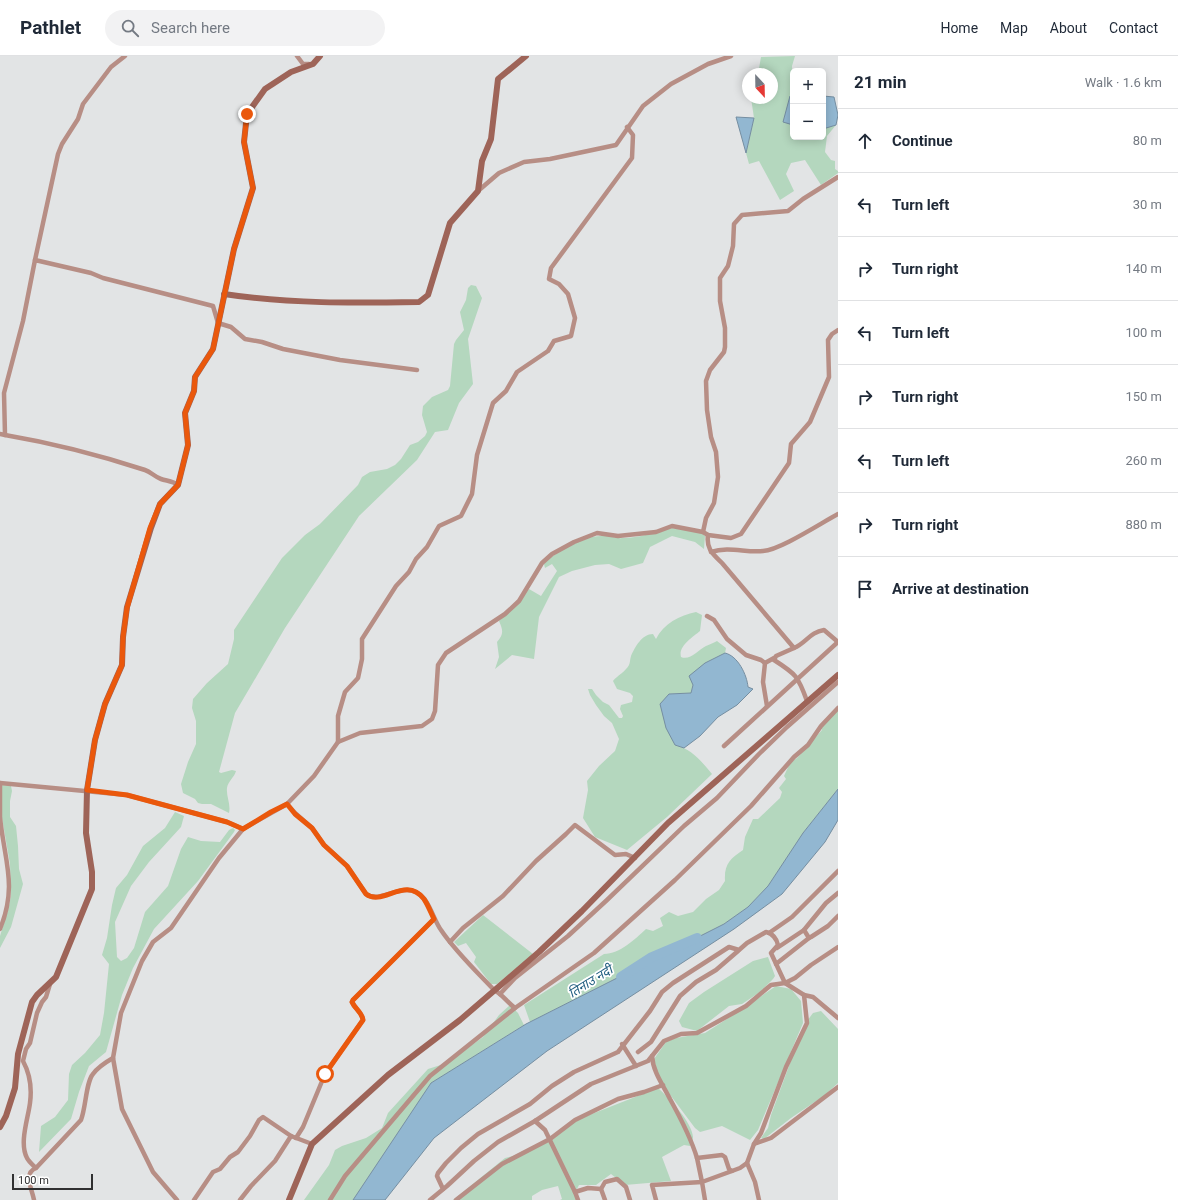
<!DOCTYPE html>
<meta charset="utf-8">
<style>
:root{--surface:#fff;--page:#f2f2f3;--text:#1f2937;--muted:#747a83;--line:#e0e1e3}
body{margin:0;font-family:Roboto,"Noto Sans Devanagari",sans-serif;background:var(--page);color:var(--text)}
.controls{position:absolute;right:12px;top:12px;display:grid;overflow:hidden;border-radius:6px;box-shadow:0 2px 10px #0003}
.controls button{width:36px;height:36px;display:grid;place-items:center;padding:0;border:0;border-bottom:1px solid var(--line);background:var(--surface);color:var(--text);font:20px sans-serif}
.compass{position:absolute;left:742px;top:12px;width:36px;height:36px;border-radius:50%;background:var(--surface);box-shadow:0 2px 10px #0003;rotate:158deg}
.scale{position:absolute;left:12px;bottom:10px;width:81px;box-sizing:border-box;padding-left:4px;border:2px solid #303031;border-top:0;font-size:11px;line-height:14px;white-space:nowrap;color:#303031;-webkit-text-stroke:3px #fff;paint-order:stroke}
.stop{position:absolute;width:12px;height:12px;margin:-9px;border:3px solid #ea580c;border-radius:50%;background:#fff}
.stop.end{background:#ea580c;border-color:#fff;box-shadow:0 1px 4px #0008}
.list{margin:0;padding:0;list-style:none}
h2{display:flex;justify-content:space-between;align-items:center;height:52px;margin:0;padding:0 16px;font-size:17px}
h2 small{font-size:13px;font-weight:400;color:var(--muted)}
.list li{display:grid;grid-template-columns:26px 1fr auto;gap:12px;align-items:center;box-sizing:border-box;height:64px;padding:0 16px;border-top:1px solid var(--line)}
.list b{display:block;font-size:15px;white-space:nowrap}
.list em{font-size:13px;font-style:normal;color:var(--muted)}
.icon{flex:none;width:22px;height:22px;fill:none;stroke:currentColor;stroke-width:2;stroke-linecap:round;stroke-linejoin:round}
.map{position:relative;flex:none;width:838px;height:1144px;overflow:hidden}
header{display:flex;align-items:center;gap:24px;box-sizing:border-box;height:56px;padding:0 20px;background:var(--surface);border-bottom:1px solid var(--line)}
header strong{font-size:19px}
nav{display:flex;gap:22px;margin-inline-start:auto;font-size:14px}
.search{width:280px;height:36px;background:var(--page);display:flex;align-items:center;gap:10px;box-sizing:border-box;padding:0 14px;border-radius:22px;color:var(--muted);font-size:15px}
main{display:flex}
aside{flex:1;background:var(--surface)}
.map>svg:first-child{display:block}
.green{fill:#b4d7be}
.water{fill:#92b7d1;stroke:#758ea1}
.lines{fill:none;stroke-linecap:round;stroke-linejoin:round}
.river{stroke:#92b7d1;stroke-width:10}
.street{stroke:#b78e85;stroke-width:4.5}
.secondary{stroke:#9e6458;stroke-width:6}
.route{stroke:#ea580c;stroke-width:5}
.labels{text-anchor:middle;stroke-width:3.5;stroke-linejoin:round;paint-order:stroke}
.water-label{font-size:13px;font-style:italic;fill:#1d5b7e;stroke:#fff}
</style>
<header>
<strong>Pathlet</strong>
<div class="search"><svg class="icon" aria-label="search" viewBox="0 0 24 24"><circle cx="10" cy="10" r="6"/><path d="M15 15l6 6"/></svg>Search here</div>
<nav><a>Home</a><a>Map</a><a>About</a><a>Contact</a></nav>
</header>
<main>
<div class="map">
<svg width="838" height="1144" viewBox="0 0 838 1144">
<rect width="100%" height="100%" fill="#e2e4e5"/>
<g class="green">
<path d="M795,0L792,10L793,38L790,40L784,66L793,69V81H823V73L836,69L827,80L825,96L831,104L835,105V113L838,115V117L821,129L805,104L791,107L786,118L794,135L780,144L759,105L749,108L746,97L754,62L751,42H772V18H758L761,1Z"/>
<path d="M471,229L476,230L482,242L468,283L473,328L459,347L448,374L435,376L417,404L359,460L285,572L235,657L219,716L221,717L232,714L236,715C234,722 228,725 227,732C226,740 231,748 229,757L211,748H202L198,747L195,743L183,737L181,728L188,706L196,688V665L192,652L193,643L207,627L228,608L234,583V574L282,502L305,479L320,468L358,429L362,421L370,416L387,413L395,409L401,403L410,389L418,386L425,380L427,376L422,359L423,350L432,341L448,334L450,330L454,288L456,284L464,274L460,256L466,244L468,232Z"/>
<path d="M672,472L700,476L705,480L704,493L695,486L672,480L650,491L643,507L621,513L609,508L595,509L572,515L559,521L539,561L534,603L512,599L495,613L499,601L497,586C504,578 503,574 499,565L529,533L541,540L557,515L552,508L545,512L544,508C557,495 582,480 601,480C609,479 616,483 623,482C639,482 656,476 672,472Z"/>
<path d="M696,556L702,559L700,575C693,581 678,590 681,601C690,605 698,594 706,590C710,588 714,587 717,585L726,592L725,597L705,607L693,629L691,637L669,638L675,689C692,693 701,705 712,718L667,761L627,794L595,781L583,762L588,734L587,725L599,710L615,695L619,683L612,667L604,660L596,649L590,639L588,633H592L596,639L603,646L609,649L619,662H622L623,660L620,653L621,649L632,646L633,640L630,637L617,633L613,625C617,620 626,615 629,609C630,607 630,603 631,600C635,591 642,578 653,578L656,583C663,568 680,559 696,556Z"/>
<path d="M838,654V733L803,777L768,830L748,851L724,868L530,966L524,949L604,898C620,898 635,883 646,873L653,875L663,870L660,862L669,856L678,860L693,856L706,843L719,834L725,825C724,808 730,803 743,794L745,781L753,763H758L780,742L782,736L779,732L786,723L784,720L790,707L797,702L822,674L821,672Z"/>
<path d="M2,729L11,730L12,735L10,745V761L16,770L18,790L19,813L23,828L11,871L0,892V880L8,854L11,840L10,808L2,762Z"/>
<path d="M175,756L184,760L181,771L149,806L131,830L115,866L117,901L121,905L127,902L134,892L145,856L168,830L181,793L188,781L201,785L220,786L229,774L233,772L235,774L234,776L198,825L154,873L133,912L122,939L106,996L89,1010L79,1036L71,1063L39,1096L41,1070L55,1061L68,1044L69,1018L72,1009L85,997L100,979L104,957L109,908L102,899L107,882L112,849L116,832L127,819L143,790L165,772Z"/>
<path d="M483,859L533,898L497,928H491L474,906L476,901L466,887L458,890L454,886Z"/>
<path d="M768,901L775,920L773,923L760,936L742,948L729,950L697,975L682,971L679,965L689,947L704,936L753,905Z"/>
<path d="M776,930L791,933L801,945L803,967L758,1074L750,1084L722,1070L700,1076L695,1072L668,1036L659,1026L654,1003L666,986L676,982L705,977L741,954Z"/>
<path d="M510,949L518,957L524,969L431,1027L353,1144H304L329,1109L335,1094L342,1090L366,1082L382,1072L388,1057L428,1013L447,1007L483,981L499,959Z"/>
<path d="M821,955L838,973V1027L825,1039L791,1062L764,1083L761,1082L768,1072L771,1059L804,969L813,957Z"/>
<path d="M658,1032C669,1042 692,1066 693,1081C693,1084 691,1087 690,1090L684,1089L662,1101L671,1125L625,1129L611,1118L596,1129H579L575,1137L576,1144H560L562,1143L558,1130L542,1134L532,1140V1144H453L505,1102L513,1100L542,1086L574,1065Z"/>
</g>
<g class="water">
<path d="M793,38V69L783,66L790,40Z"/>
<path d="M823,40L834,41L838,59L836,69L823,73Z"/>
<path d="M736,61L754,62L746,97Z"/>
<path d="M725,597C738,600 747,619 748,631L753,633L737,649L718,661L700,680L684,692L675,689L666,672L660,648L669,638L691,637L693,629L689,620L705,607Z"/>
<path d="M838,733V764L825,786L782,838L734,873L547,995L434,1082L385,1144H353L431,1027L526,968L724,868L748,851L768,830L803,777Z"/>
</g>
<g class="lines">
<path class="river" d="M621,921L652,901L697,882"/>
<g class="street">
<path d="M297,0L303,8H309"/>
<path d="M478,135L499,117L524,106L550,103L616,89L643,50L671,28L708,8L731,0"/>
<path d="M35,204L58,98L62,88L78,63L83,48L111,11L125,0"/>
<path d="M0,378L5,379L4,337L23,265L35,204L91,217L103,222L213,250L218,267L231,271L245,283L262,286L283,293L340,304L417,314"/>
<path d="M5,379C52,387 99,399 145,414C151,416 155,421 161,423C167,425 173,425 178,429"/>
<path d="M703,476L706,462L714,447L718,421L716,396L711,381L707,354L706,325L710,314L724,296L725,291V272L720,245V222L728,210L733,190L734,168L742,159L788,155L803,143L838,121"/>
<path d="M708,479C706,493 713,498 722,507L794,592L776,600L774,604C796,618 798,620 807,645"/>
<path d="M711,496C729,490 746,497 763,495C780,494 821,467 838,458"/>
<path d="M707,560L714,564L727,583L746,599L761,604L765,607"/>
<path d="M794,592C806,587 810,576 824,574L838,586"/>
<path d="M767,650L763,626L765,607L774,602"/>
<path d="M338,686L360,677L422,670L432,663L435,655L438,609L446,597L505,558L519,545L542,507L552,498L574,486L597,477L618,480L656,476L672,470L703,476L708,479L731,482L741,478L789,407L791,388L810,366L829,321L828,284L832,278L838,274"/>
<path d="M724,690C762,655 800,621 838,586"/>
<path d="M0,727L127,739L227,766L243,773"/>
<path d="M287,748L295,757L312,772L324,789L347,810L366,838C379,848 399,828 416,836C429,842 433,863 441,874C455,895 476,915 494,934C502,938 507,946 515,952"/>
<path d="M838,837L826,847L804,874L809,882L811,881L828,870L838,860"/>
<path d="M0,873C18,829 4,804 0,761C0,750 0,738 0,727"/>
<path d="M769,877L792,861L838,815"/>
<path d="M450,886L463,872L503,840L536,805L566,778L575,769L615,799L626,798L635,802"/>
<path d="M777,892L804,874"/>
<path d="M776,908L809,882"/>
<path d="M500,938L515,922L568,880L607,844L684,770L717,742L759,698L787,671L838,626"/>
<path d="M804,939L813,941L838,962"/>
<path d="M622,988L636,1010"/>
<path d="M638,996L651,986L680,940L696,926L716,914L738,895"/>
<path d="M652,1000C653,1016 663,1029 670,1043C680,1061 691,1082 697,1102"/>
<path d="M535,1065L545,1074L575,1136"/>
<path d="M296,1082L303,1071L325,1018L363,964C362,956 355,953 352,946L353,944L434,863"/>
<path d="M754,1088L771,1082L838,1031"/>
<path d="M36,1112C33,1109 29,1106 27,1102C19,1087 28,1063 30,1047C32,1032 30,1018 23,1005L26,993L30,987L37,957L42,946L46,941L50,928"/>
<path d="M443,1133L437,1120L438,1117L446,1107L461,1092L478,1078L530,1048L552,1030L574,1016L618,996L650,955L662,936L673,927L729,891L739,894L747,887L766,876C772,877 777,883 778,889L771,897L785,927L804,939L807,967L786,1011L761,1077L754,1088L747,1107L755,1126L759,1144"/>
<path d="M34,1144C32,1133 23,1117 36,1112L81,1064C86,1051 86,1026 93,1018C98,1011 106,1006 113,1002"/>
<path d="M177,1144L153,1116L122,1053L113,1002L121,957L142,905L153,886L171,872L219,802L243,773L287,748L314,720L338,686V660L345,636L358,622L362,603V583L396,530L409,516L416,503L427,491L439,470L461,460L472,438L477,399L493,347L506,335L517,316L548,295L554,285L571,280L575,262L568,238L559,228L549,223L551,212L632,102L633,79L627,71"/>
<path d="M194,1144L213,1116L220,1113L230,1101L238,1096L250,1080L259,1064L263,1061L291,1080L312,1088"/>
<path d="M240,1144L251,1130L275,1105L291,1080"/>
<path d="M330,1144L345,1120L430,1020L515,952L594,897L675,824L751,750L794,701L808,689L821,670L838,652"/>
<path d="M430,1144L447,1130L474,1105L498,1086L535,1065L591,1028L648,1005L664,985L681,978L697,977L746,950L771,929L785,927L795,922L811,909L838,891"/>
<path d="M456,1144L502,1108L550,1083L575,1064L618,1043L644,1036L663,1029"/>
<path d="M578,1144L575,1136L588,1132L601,1133"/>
<path d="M605,1144L601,1133L605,1126L617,1123L626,1131L630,1144"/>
<path d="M656,1144L652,1129L702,1126L697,1102L722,1099L725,1101L729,1113L732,1115L740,1112L747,1107"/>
<path d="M705,1144L702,1126L732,1115"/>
</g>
<g class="secondary">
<path d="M224,238C289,248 354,247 419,246L428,239L450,167L478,135L482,105L491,83L498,23L526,0"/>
<path d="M0,1071L6,1060L15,1032L18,998L32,946L37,939L56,921L92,833V816L86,777L87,734L95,684L105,648L122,609L123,581L127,551L151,472L160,448L178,429L188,389L185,357L194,335L195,321L213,293L234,193L253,132L244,86L247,58L265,33L291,16L313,8L320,0"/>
<path d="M289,1144L312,1088L388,1019L460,964L539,896L582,855L668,767L838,619"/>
</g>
</g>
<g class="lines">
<path class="route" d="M247,58L244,86L253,132L234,193L213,293L195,321L194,335L185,357L188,389L178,429L160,448L150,472L127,552L123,581L122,609L105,648L95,684L87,734L127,739L227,766L243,773L271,756L287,748L295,758L312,772L324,789L347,810L366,838C383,851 405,819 424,843C428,849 431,857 434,863L353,944L352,946C355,953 362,956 363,964L325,1018"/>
</g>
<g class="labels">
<g class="water-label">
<text transform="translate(590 925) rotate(-32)" y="5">तिनाउ नदी</text>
</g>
</g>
</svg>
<div class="controls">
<button>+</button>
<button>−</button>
</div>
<svg class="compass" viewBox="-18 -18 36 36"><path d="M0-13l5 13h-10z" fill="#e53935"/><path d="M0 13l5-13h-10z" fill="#747a83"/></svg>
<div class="scale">100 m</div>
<div class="stop" style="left:325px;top:1018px"></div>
<div class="stop end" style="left:247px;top:58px"></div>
</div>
<aside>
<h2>21 min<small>Walk · 1.6 km</small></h2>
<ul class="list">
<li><svg class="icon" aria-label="ahead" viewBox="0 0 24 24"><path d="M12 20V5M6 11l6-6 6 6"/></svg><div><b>Continue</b></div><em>80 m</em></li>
<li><svg class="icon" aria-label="left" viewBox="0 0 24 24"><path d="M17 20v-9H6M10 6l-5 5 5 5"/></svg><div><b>Turn left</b></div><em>30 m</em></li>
<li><svg class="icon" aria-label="right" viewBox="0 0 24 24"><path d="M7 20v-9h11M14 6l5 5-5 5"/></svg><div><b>Turn right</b></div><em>140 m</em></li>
<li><svg class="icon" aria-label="left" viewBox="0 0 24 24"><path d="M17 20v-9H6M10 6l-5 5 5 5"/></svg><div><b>Turn left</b></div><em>100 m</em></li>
<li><svg class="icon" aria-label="right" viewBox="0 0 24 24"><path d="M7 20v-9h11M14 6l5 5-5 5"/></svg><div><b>Turn right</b></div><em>150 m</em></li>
<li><svg class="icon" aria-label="left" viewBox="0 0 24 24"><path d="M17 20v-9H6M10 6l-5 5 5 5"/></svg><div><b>Turn left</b></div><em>260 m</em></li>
<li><svg class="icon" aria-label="right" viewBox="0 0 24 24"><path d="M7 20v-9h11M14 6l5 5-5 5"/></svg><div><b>Turn right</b></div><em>880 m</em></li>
<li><svg class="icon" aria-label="arrive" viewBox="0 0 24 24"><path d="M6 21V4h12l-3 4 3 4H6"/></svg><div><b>Arrive at destination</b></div></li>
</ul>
</aside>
</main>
